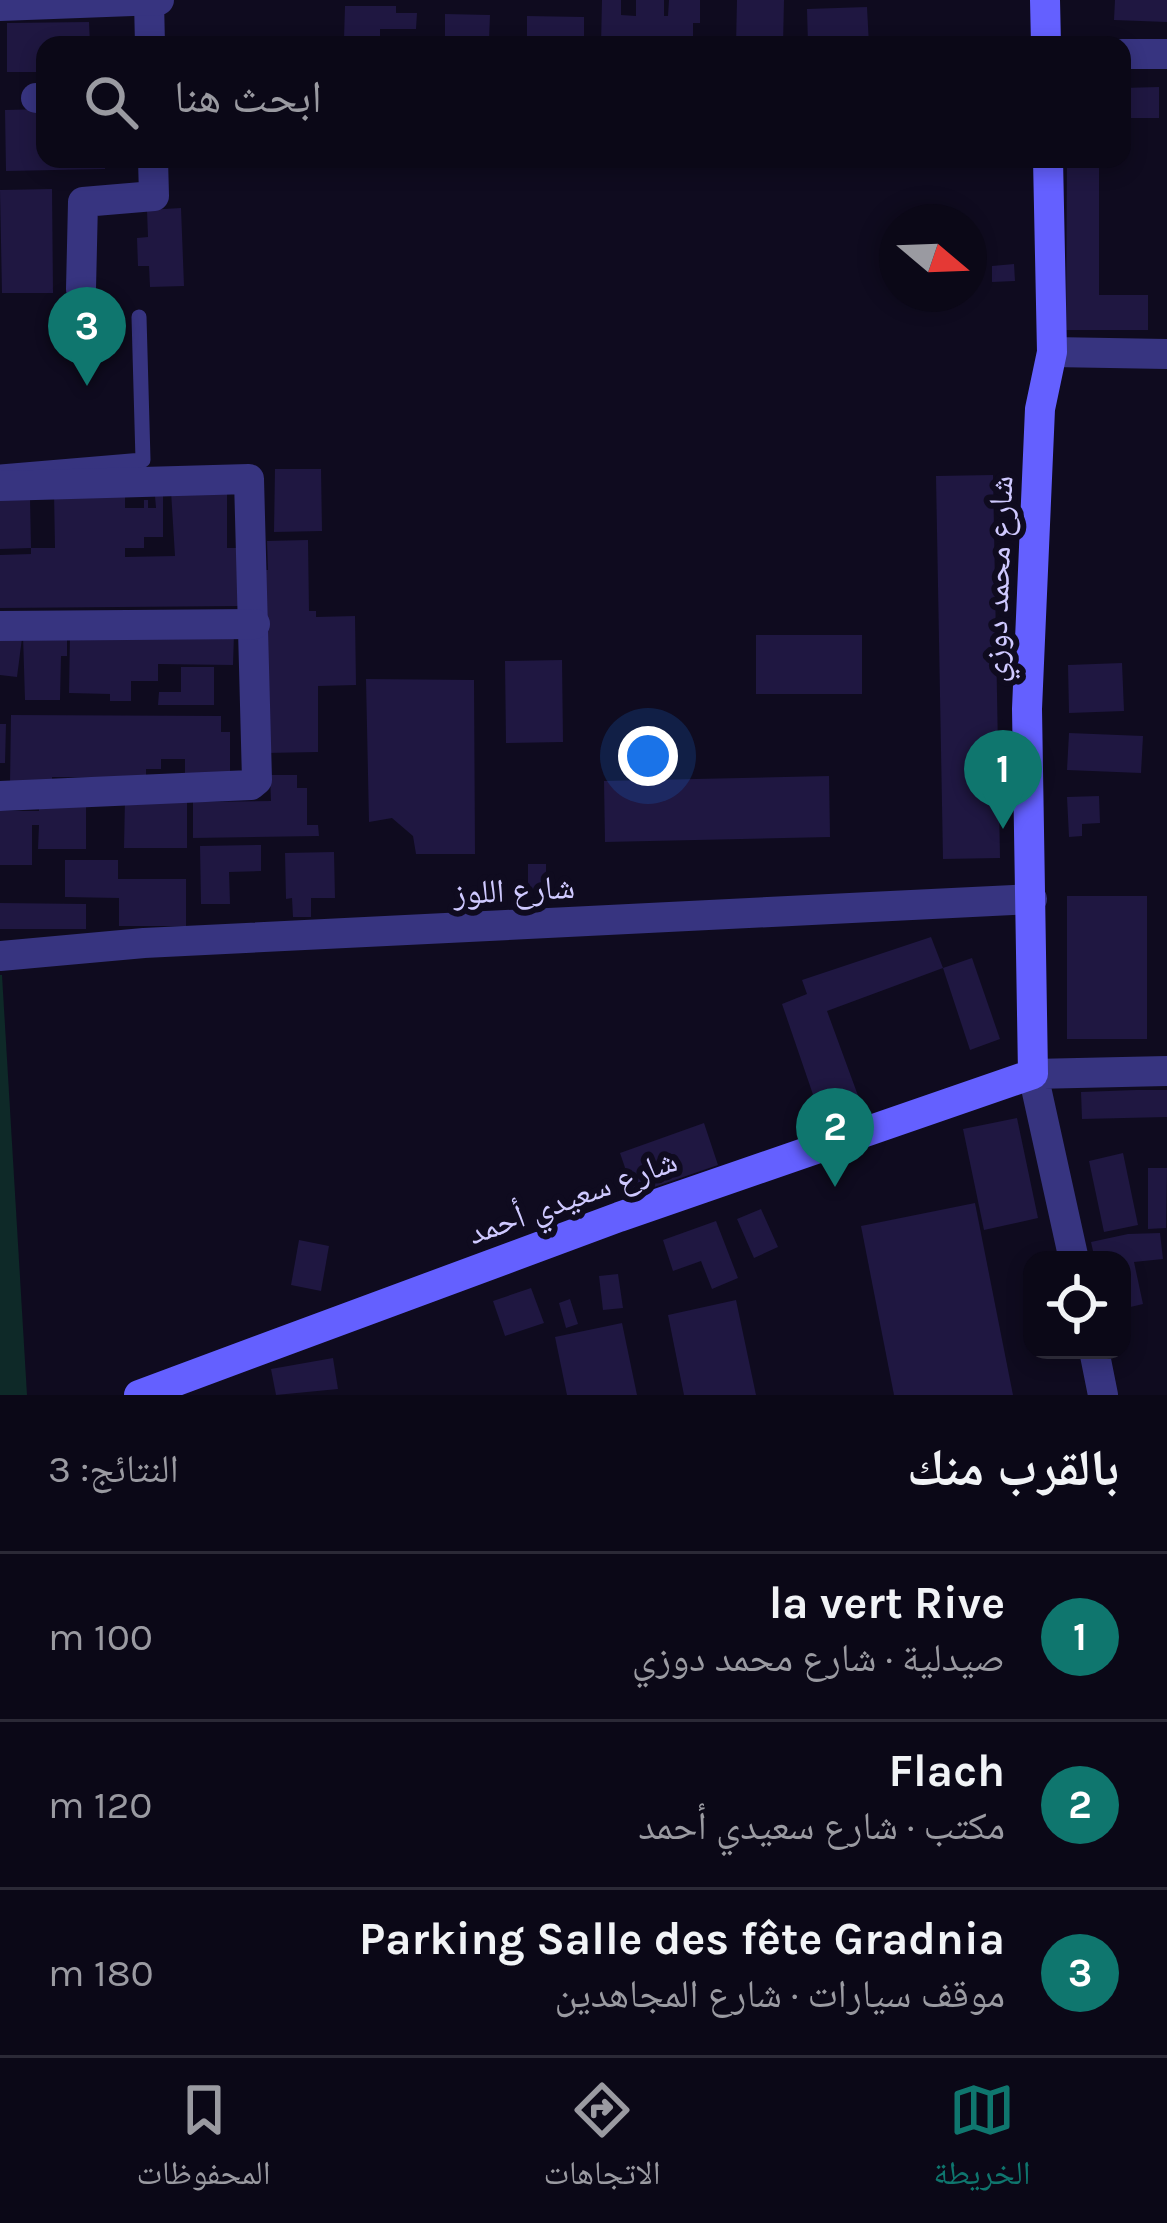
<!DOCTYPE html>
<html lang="ar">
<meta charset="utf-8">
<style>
:root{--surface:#0b0817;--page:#191624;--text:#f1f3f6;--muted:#9a9aa1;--line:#2b2936;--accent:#0f766e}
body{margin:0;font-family:Karla,"Noto Naskh Arabic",sans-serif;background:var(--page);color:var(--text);direction:rtl}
.controls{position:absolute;right:36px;bottom:36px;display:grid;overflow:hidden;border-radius:24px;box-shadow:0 6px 18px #0003}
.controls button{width:108px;height:108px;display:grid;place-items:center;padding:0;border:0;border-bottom:3px solid var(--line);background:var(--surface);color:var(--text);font:60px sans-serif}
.compass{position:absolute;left:879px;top:204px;width:108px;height:108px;border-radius:50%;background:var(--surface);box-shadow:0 6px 18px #0003;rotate:109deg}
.you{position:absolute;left:648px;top:756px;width:42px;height:42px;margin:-30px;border:9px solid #fff;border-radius:50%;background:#1a73e8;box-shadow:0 0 0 18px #1a73e833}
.badge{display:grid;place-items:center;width:78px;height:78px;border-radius:50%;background:var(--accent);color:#fff;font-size:39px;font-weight:700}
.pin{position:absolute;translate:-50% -99px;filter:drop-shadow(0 3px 6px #0008)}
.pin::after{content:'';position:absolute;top:63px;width:42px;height:36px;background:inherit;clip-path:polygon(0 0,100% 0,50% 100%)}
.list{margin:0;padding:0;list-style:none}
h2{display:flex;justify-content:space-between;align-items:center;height:156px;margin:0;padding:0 48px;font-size:51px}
h2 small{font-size:39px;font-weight:400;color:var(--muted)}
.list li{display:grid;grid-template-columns:78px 1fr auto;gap:36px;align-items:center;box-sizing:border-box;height:168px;padding:0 48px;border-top:3px solid var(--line)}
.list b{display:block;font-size:45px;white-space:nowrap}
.list p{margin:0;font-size:39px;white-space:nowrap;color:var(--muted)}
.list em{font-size:39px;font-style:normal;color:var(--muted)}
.icon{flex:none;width:66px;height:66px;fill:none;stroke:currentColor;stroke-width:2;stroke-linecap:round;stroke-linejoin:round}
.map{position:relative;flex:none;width:1167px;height:1395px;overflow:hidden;direction:ltr}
.search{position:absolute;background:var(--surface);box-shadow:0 6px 18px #0003;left:36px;right:36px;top:36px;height:132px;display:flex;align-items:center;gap:30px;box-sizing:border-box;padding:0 42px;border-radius:24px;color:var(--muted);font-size:45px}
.sheet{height:660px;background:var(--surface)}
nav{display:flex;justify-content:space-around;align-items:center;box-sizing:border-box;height:168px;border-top:3px solid var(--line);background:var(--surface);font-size:33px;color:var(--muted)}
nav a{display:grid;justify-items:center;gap:6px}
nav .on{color:var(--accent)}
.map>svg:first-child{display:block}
.green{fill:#0e2928}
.building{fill:#1f1741}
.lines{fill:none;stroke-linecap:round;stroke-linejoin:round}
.lane{stroke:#373480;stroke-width:15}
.street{stroke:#373480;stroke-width:30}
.secondary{stroke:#6460ff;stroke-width:30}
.labels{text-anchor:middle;stroke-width:12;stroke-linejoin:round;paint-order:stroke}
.street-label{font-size:33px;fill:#cfc9ff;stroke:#0f0b1f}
</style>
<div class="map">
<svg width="1167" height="1395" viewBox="0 0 1167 1395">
<rect width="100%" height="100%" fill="#0f0b1f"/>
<path class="green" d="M0,975H2L27,1395H0Z"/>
<g class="building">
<path d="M602,0H621V15L636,16V0H664V16H668L669,0H700V23H693V45H601Z"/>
<path d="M737,0H784L783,45H736Z"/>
<path d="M1115,0H1167V22L1114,20Z"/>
<path d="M345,6H396V13H417L416,29H380V39H344Z"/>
<path d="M867,7L869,45H808L807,9Z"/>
<path d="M445,14L490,15L489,40H503V45H445Z"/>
<path d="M527,16L584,17V45H527Z"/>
<path d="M89,22L90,45H45V72H7V23Z"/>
<path d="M1159,87V118H1122V88Z"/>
<path d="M45,109V159H105V169L6,171L5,110Z"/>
<path d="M1067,159H1099V295H1148V330H1066Z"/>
<path d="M52,189L53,293H2L0,190Z"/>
<path d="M181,208L184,286L150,287L149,266H138L137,238L148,237L147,210Z"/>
<path d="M1014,264L1015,281L992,282V266Z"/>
<path d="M275,469H321L322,531L274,532Z"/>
<path d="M993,475L1000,858L943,859L936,476Z"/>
<path d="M125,490V508H144V500H148V508H156L155,496H163V537H144V548H125V557L175,556L171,491L227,490V548H239L240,606L0,608V555L31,554V548H55L54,492Z"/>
<path d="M0,498H30L31,548L0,549Z"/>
<path d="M308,540L309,611H316V617L355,616L356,685L318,686V752L265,753L264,570H268L267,541Z"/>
<path d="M70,634H234L233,665L158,664V681H131V701H110V694L69,693Z"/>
<path d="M0,635L22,638L17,677L0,675Z"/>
<path d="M23,635H67V656H61L60,700H25Z"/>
<rect x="756" y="635" width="106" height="59"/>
<path d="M562,660L563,742L506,743L505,661Z"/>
<path d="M1122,663L1124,711L1069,713L1068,665Z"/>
<path d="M181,667H214V705H158L159,692H181Z"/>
<path d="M366,679L474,680L475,854H416L413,836L392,818L369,822Z"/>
<path d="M11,715L221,716V732H230V775H185V759H161V769H146V778L52,777V784H10Z"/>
<path d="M0,724H6L5,763H0Z"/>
<path d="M1069,733L1143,736L1141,773L1067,770Z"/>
<path d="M270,775H297V788H307V825H318L319,836L193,838V802L271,801Z"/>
<path d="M829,776L830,837L605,842L604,781Z"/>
<path d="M1099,796L1100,823L1082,824V836L1069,837L1067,797Z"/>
<path d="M125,799H187V848H124Z"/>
<path d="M39,801H86V849H38L39,825H32V865H0V811H39Z"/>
<path d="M261,845V871L229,872L230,904H201L200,846Z"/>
<path d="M334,852L335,898H311V917H293L292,898L286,899L285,853Z"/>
<path d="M65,860H118V879H186V926H119V898L65,897Z"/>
<path d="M528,864H546V889L528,890Z"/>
<rect x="1067" y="896" width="80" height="143"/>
<path d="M0,903L86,904V929H0Z"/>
<path d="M931,937L943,968L827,1011L860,1101L820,1115L782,1004L807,994L802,980Z"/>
<path d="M972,958L1000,1039L970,1050L943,968Z"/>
<path d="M1136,1090H1167V1117L1082,1119L1081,1092Z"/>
<path d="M1017,1118L1038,1218L984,1230L963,1129Z"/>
<path d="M704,1123L718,1165L634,1194L620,1153Z"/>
<path d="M1123,1153L1138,1225L1104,1232L1089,1161Z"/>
<path d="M1148,1168H1167L1166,1228L1148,1229Z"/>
<path d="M975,1203L1013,1395H894L861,1226Z"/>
<path d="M761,1209L778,1247L754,1258L737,1219Z"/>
<path d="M716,1221L738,1278L712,1289L701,1261L673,1271L663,1240Z"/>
<path d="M1160,1233L1163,1259L1134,1262L1143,1304L1122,1309V1260H1095L1091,1242L1128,1234Z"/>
<path d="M299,1240L329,1246L321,1291L291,1285Z"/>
<path d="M618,1274L623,1308L603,1310L599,1276Z"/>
<path d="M531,1288L544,1323L505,1336L493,1301Z"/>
<path d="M570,1299L578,1324L566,1328L559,1303Z"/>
<path d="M736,1300L756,1395H684L668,1315Z"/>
<path d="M622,1323L637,1395H567L555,1337Z"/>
<path d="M333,1358L338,1389L276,1395L271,1369Z"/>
</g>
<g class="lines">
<path class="lane" d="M0,472L143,460L139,317"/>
<g class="street">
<path d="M149,1L150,45"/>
<path d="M0,6L159,0"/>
<path d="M1122,54H1167"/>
<path d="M36,98H45"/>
<path d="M81,289L83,202L154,196L153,159"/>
<path d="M1052,352L1167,354"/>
<path d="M0,486L249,479L257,780L251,785L0,796"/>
<path d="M0,626L255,624"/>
<path d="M0,956L144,943L1032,899"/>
<path d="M1074,1260L1033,1074L1167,1071"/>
<path d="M1094,1350L1103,1395"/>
</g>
<g class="secondary">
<path d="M1045,0L1046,45"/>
<path d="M139,1395L619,1217L1033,1074L1027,709L1040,409L1052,352L1048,159"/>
</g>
</g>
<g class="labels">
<g class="street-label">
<text transform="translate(997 579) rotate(-88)" y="12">شارع محمد دوزي</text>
<text transform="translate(514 889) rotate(-3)" y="12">شارع اللوز</text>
<text transform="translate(572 1196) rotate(-20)" y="12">شارع سعيدي أحمد</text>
</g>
</g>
</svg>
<div class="controls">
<button><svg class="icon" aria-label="locate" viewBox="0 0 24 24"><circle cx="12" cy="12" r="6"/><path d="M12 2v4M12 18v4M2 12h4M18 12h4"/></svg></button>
</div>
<svg class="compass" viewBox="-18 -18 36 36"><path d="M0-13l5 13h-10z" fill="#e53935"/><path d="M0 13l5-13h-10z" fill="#9a9aa1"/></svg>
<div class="you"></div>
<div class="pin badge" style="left:1003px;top:829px">1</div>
<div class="pin badge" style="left:835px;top:1187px">2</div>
<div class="pin badge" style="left:87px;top:386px">3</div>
<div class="search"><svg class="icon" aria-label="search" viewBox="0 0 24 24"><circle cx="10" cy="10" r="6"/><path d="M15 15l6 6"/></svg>ابحث هنا</div>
</div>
<section class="sheet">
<h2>بالقرب منك<small>النتائج: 3</small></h2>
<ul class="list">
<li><span class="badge">1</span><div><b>la vert Rive</b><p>صيدلية · شارع محمد دوزي</p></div><em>100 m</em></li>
<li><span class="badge">2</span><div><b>Flach</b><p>مكتب · شارع سعيدي أحمد</p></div><em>120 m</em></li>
<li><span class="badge">3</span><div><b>Parking Salle des fête Gradnia</b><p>موقف سيارات · شارع المجاهدين</p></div><em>180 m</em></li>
</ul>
</section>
<nav>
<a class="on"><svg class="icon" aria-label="map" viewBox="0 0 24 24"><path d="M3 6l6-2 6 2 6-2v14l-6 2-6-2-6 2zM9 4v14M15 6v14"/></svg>الخريطة</a>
<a><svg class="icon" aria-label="directions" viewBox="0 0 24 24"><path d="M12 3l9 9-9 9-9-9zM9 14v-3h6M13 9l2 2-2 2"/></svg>الاتجاهات</a>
<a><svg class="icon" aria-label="saved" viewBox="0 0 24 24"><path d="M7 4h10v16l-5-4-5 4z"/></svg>المحفوظات</a>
</nav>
